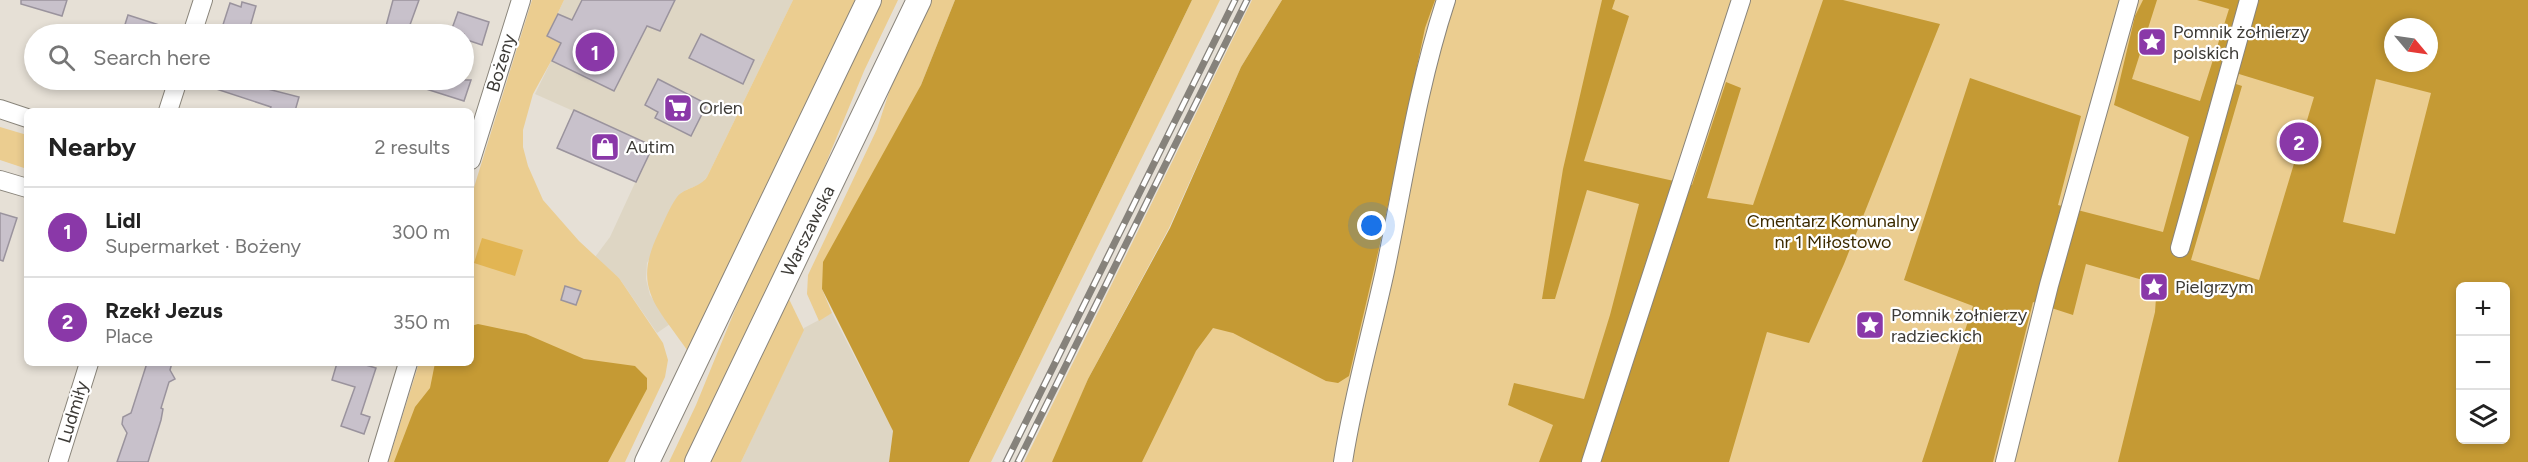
<!DOCTYPE html>
<meta charset="utf-8">
<style>
:root{--surface:#fff;--page:#f6f6f6;--text:#222;--muted:#767676;--line:#e0e0e0;--accent:#8a38a8}
body{margin:0;font-family:Figtree,sans-serif;background:var(--page);color:var(--text)}
.controls{position:absolute;right:18px;bottom:18px;display:grid;overflow:hidden;border-radius:9px;box-shadow:0 3px 9px #0003}
.controls button{width:54px;height:54px;display:grid;place-items:center;padding:0;border:0;border-bottom:2px solid var(--line);background:var(--surface);color:var(--text);font:30px sans-serif}
.compass{position:absolute;left:2384px;top:18px;width:54px;height:54px;border-radius:50%;background:var(--surface);box-shadow:0 3px 9px #0003;rotate:119deg}
.you{position:absolute;left:1372px;top:226px;width:21px;height:21px;margin:-15px;border:4px solid #fff;border-radius:50%;background:#1a73e8;box-shadow:0 0 0 9px #1a73e833}
.badge{display:grid;place-items:center;width:39px;height:39px;border-radius:50%;background:var(--accent);color:#fff;font-size:20px;font-weight:700}
.pin{position:absolute;translate:-50% -50%;border:3px solid #fff;box-shadow:0 2px 6px #0006}
.list{margin:0;padding:0;list-style:none}
h2{display:flex;justify-content:space-between;align-items:center;height:78px;margin:0;padding:0 24px;font-size:26px}
h2 small{font-size:20px;font-weight:400;color:var(--muted)}
.list li{display:grid;grid-template-columns:39px 1fr auto;gap:18px;align-items:center;box-sizing:border-box;height:90px;padding:0 24px;border-top:2px solid var(--line)}
.list b{display:block;font-size:22px;white-space:nowrap}
.list p{margin:0;font-size:20px;white-space:nowrap;color:var(--muted)}
.list em{font-size:20px;font-style:normal;color:var(--muted)}
.icon{flex:none;width:33px;height:33px;fill:none;stroke:currentColor;stroke-width:2;stroke-linecap:round;stroke-linejoin:round}
.map{position:relative;flex:none;width:2528px;height:462px;overflow:hidden}
.search{position:absolute;background:var(--surface);box-shadow:0 3px 9px #0003;left:24px;top:24px;width:450px;height:66px;display:flex;align-items:center;gap:15px;box-sizing:border-box;padding:0 21px;border-radius:33px;color:var(--muted);font-size:22px}
.panel{position:absolute;background:var(--surface);box-shadow:0 3px 9px #0003;left:24px;top:108px;width:450px;height:258px;border-radius:9px}
.map>svg:first-child{display:block}
.built{fill:#ded6c4}
.green{fill:#ebcd90;fill-rule:evenodd}
.forest{fill:#c59a34;fill-rule:evenodd}
.water{fill:#e2b553}
.building{fill:#c8c1cb;stroke:#9a939d;stroke-width:1.5}
.lines{fill:none;stroke-linecap:round;stroke-linejoin:round}
.minor-casing{stroke:#89847a;stroke-width:20}
.major-casing{stroke:#89847a;stroke-width:26}
.minor{stroke:#fff;stroke-width:18}
.major{stroke:#fff;stroke-width:24}
.rail-casing{stroke:#86827b;stroke-width:7}
.rail{stroke:#fff;stroke-width:4.5;stroke-dasharray:14;stroke-linecap:butt}
.labels{text-anchor:middle;stroke-width:4.5;stroke-linejoin:round;paint-order:stroke}
.poi-label{font-size:18px;fill:#3d3b37;stroke:#fff;text-anchor:start}
.street-label{font-size:18px;fill:#3d3b37;stroke:#fff}
.park-label{font-size:18px;fill:#3c2b00;stroke:#fff}
</style>
<div class="map">
<svg width="2528" height="462" viewBox="0 0 2528 462">
<rect width="100%" height="100%" fill="#e6e0d6"/>
<g class="built">
<path d="M564,0H793L707,177L701,184L686,190L647,263L646,279L650,295L670,324L657,333L619,278L595,257L610,237L652,146L535,94L560,43L547,36Z"/>
<path d="M832,313L893,431L889,462H741L804,328Z"/>
</g>
<g class="green">
<path d="M532,0H564L547,36L561,43L533,94L523,130V147L528,166L543,200L579,241L619,278L663,343L668,360L665,377L625,462H388L419,363H471V197Z"/>
<path d="M793,0H858L687,350C657,306 632,289 658,234C664,222 669,208 677,197C685,187 700,188 707,177Z"/>
<path d="M880,0H898L864,71L805,214L686,462H669L696,405L755,261Z"/>
<path d="M929,0H955L921,85L822,289L832,313L819,321L807,294L808,275L877,129L896,71Z"/>
<path d="M1192,0H1220L991,462H969Z"/>
<path d="M1252,0H1282L1241,67L1169,228L1088,379L1057,455L1052,462H1024Z"/>
<path d="M1361,0H2528V462H1137ZM2393,27H2429V63H2393ZM2460,286H2506V440H2460Z"/>
<path d="M0,127L27,135V169L0,160Z"/>
<path d="M788,297L804,330L741,462H707Z"/>
</g>
<g class="forest">
<path d="M955,0H1192L969,462H889L893,431L822,289L823,262L921,85Z"/>
<path d="M1282,0H1435L1425,28L1380,244L1349,376L1338,383L1326,381L1233,333L1213,328L1196,351L1142,462H1052L1088,379L1170,228L1241,67Z"/>
<path d="M1602,0H1615L1612,9L1629,16L1584,161L1692,185L1726,82L1741,88L1707,198L1753,205L1823,0H1843L1940,24L1844,264L1809,343L1767,332L1729,462H1539L1553,425L1508,405L1514,383L1584,399L1610,315L1639,204L1587,190L1555,299H1542L1563,169Z"/>
<path d="M2143,0H2157L2132,79L2200,101L2229,9L2197,0H2528V462H2118L2155,312L2157,284L2086,264L2073,315L2033,302L1993,462H1922L1973,306L1904,280L1970,78L2081,116L2058,205L2163,232L2189,137L2114,105L2135,16ZM2393,27H2429V63H2393ZM2239,74L2314,97L2259,280L2191,260L2242,86L2236,84ZM2376,79L2431,93L2395,234L2343,222ZM2460,286H2506V440H2460Z"/>
<path d="M478,324L526,334L584,359L635,366L647,378V389L608,462H394L415,407L430,388L435,363H471V326Z"/>
</g>
<path class="water" d="M482,238L523,250L515,276L474,263Z"/>
<g class="building">
<path d="M21,0H67L62,16L21,4Z"/>
<path d="M393,0H419L407,33L386,26Z"/>
<path d="M582,0H675L660,31L647,26L614,91L552,61L561,43L547,36L558,14L572,20Z"/>
<path d="M242,2L256,6L248,34H220L230,3L241,7Z"/>
<path d="M458,12L489,22L482,45L464,39V34H450Z"/>
<path d="M128,15L178,31V34H122Z"/>
<path d="M701,34L754,60L743,84L689,58Z"/>
<path d="M658,79L707,104L691,136L655,118L658,112L645,105Z"/>
<path d="M196,80H253L252,85L299,97L295,111H269L271,107L195,82Z"/>
<path d="M407,80H471L464,101L407,83Z"/>
<path d="M574,110L653,146L636,182L557,148Z"/>
<path d="M0,213L17,218L3,261L0,260Z"/>
<path d="M565,286L581,291L576,305L561,300Z"/>
<path d="M147,363H172L170,370L175,379L169,382L161,408L163,409L161,420L148,462H117L127,433L122,424L123,417L131,413Z"/>
<path d="M337,363H359L376,368L361,414L370,417L364,434L341,426L355,387L332,380Z"/>
</g>
<g class="lines">
<g class="minor-casing">
<g id="minor">
<path d="M192,34L203,0"/>
<path d="M0,109L27,118"/>
<path d="M168,111L178,80"/>
<path d="M471,160L521,0"/>
<path d="M0,180L27,188"/>
<path d="M2180,248L2249,0"/>
<path d="M58,462L89,363"/>
<path d="M378,462L408,363"/>
<path d="M1343,462C1353,397 1371,335 1385,271C1404,180 1417,88 1446,0"/>
<path d="M1591,462L1741,0"/>
<path d="M2005,462L2049,285L2129,0"/>
</g>
</g>
<g class="major-casing">
<g id="major">
<path d="M647,462L869,0"/>
<path d="M697,462L919,0"/>
</g>
</g>
<use href="#minor" class="minor"/>
<use href="#major" class="major"/>
<g class="rail-casing">
<g id="rail">
<path d="M1006,462L1235,0"/>
<path d="M1018,462L1247,0"/>
</g>
</g>
<use href="#rail" class="rail"/>
</g>
<defs>
<g id="sight-square" transform="scale(1.5)"><rect x="-9" y="-9" width="18" height="18" rx="4" fill="#8a38a8" stroke="#fff"/><path d="M0-6L1.8-2.2L6-1.7L2.9 1.2L3.7 5.4L0 3.3L-3.7 5.4L-2.9 1.2L-6-1.7L-1.8-2.2Z" fill="#fff"/></g>
<g id="supermarket-square" transform="scale(1.5)"><rect x="-9" y="-9" width="18" height="18" rx="4" fill="#8a38a8" stroke="#fff"/><path d="M-6-5.5h2.5l.6 2H6L4.5 2H-2.5L-4.4-4H-6ZM-1.5 3.2a1.3 1.3 0 1 0 .1 0ZM3 3.2a1.3 1.3 0 1 0 .1 0Z" fill="#fff"/></g>
<g id="shop-square" transform="scale(1.5)"><rect x="-9" y="-9" width="18" height="18" rx="4" fill="#8a38a8" stroke="#fff"/><path d="M-5-2.5h2.3a2.7 3.5 0 0 1 5.4 0H5L5.5 6h-11ZM-1.5-2.5h3a1.5 2.3 0 0 0-3 0Z" fill="#fff"/></g>
</defs>
<g fill-rule="evenodd">
<use href="#sight-square" x="2152" y="42"/>
<use href="#supermarket-square" x="678" y="108"/>
<use href="#shop-square" x="605" y="147"/>
<use href="#sight-square" x="2154" y="287"/>
<use href="#sight-square" x="1870" y="325"/>
</g>
<g class="labels">
<g class="poi-label">
<text x="2173" y="38">Pomnik żołnierzy<tspan x="2173" dy="21">polskich</tspan></text>
<text x="699" y="114">Orlen</text>
<text x="626" y="153">Autim</text>
<text x="2175" y="293">Pielgrzym</text>
<text x="1891" y="321">Pomnik żołnierzy<tspan x="1891" dy="21">radzieckich</tspan></text>
</g>
<g class="street-label">
<text transform="translate(501 63) rotate(-73)" y="6">Bożeny</text>
<text transform="translate(808 231) rotate(-64)" y="6">Warszawska</text>
<text transform="translate(73 412) rotate(-73)" y="6">Ludmiły</text>
</g>
<g class="park-label">
<text x="1833" y="227">Cmentarz Komunalny<tspan x="1833" dy="21">nr 1 Miłostowo</tspan></text>
</g>
</g>
</svg>
<div class="controls">
<button>+</button>
<button>−</button>
<button><svg class="icon" aria-label="layers" viewBox="0 0 24 24"><path d="M12 4l9 5-9 5-9-5zM3 14l9 5 9-5"/></svg></button>
</div>
<svg class="compass" viewBox="-18 -18 36 36"><path d="M0-13l5 13h-10z" fill="#e53935"/><path d="M0 13l5-13h-10z" fill="#767676"/></svg>
<div class="you"></div>
<div class="pin badge" style="left:595px;top:52px">1</div>
<div class="pin badge" style="left:2299px;top:142px">2</div>
<div class="search"><svg class="icon" aria-label="search" viewBox="0 0 24 24"><circle cx="10" cy="10" r="6"/><path d="M15 15l6 6"/></svg>Search here</div>
<section class="panel">
<h2>Nearby<small>2 results</small></h2>
<ul class="list">
<li><span class="badge">1</span><div><b>Lidl</b><p>Supermarket · Bożeny</p></div><em>300 m</em></li>
<li><span class="badge">2</span><div><b>Rzekł Jezus</b><p>Place</p></div><em>350 m</em></li>
</ul>
</section>
</div>
